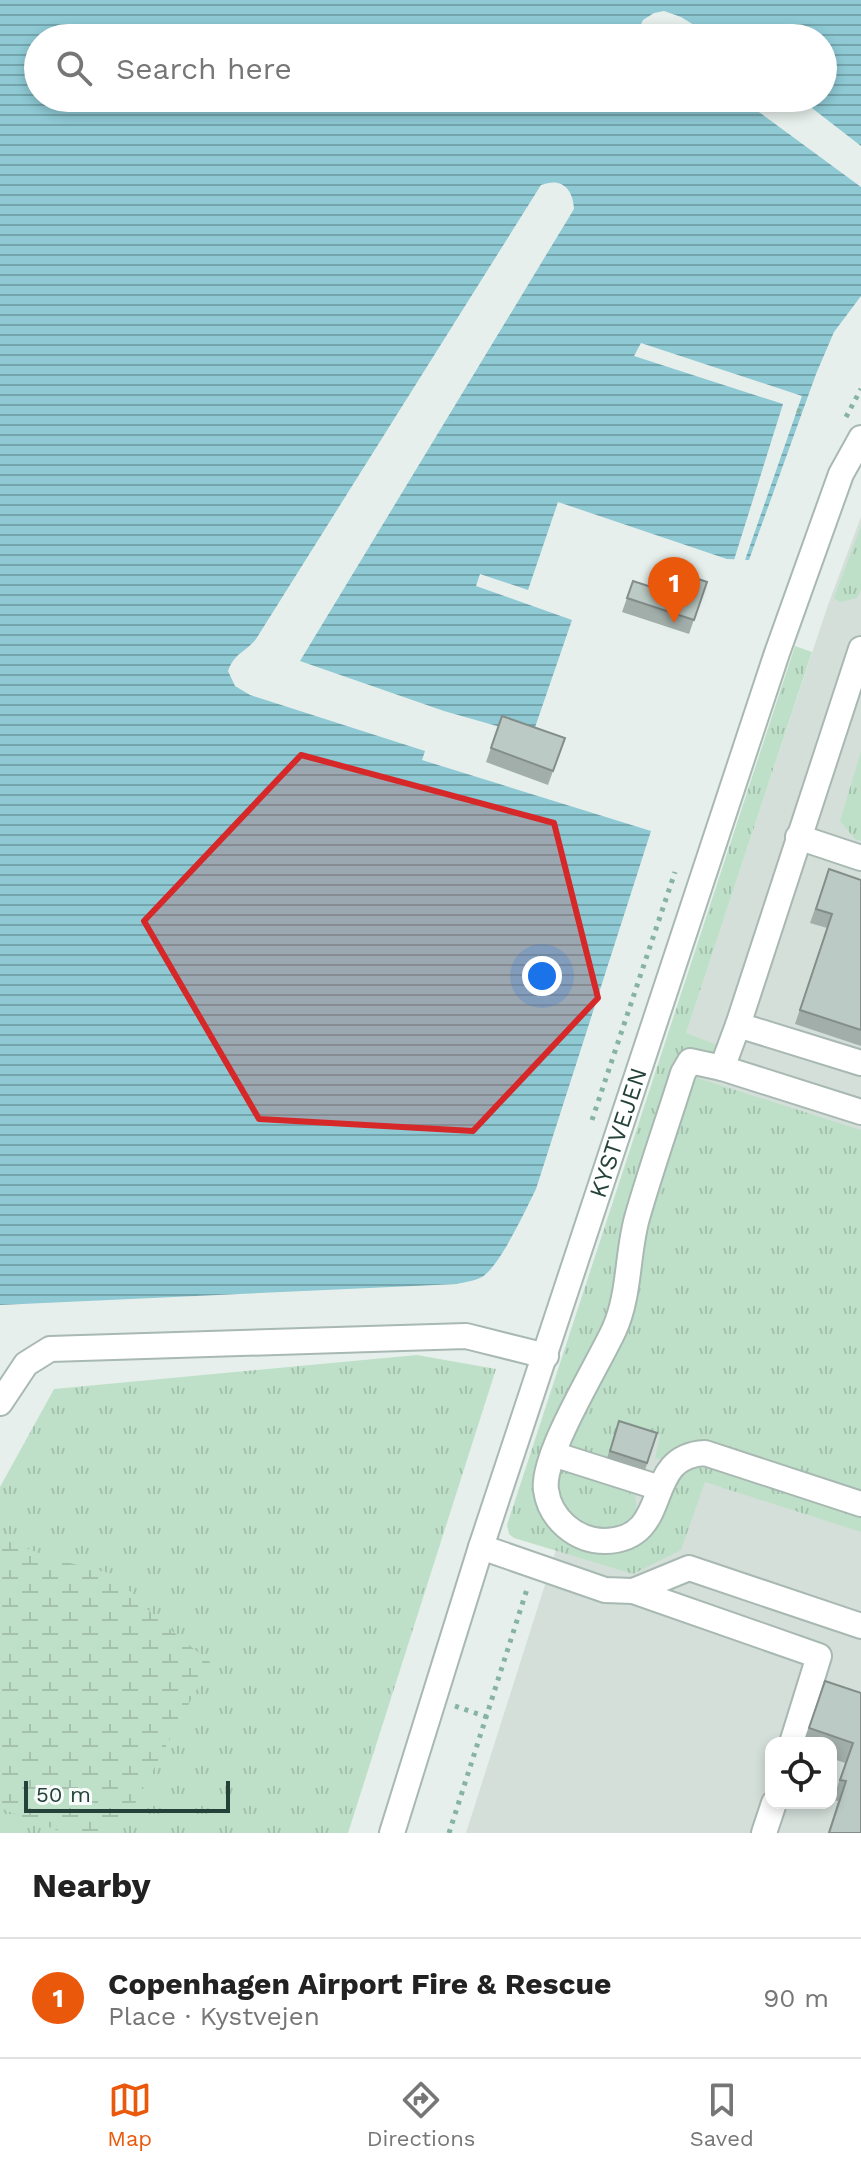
<!DOCTYPE html>
<meta charset="utf-8">
<style>
:root{--surface:#fff;--page:#f2f2f2;--text:#222;--muted:#767676;--line:#e0e0e0;--accent:#ea580c}
body{margin:0;font-family:"Work Sans",sans-serif;background:var(--page);color:var(--text)}
.controls{position:absolute;right:24px;bottom:24px;display:grid;overflow:hidden;border-radius:16px;box-shadow:0 4px 12px #0003}
.controls button{width:72px;height:72px;display:grid;place-items:center;padding:0;border:0;border-bottom:2px solid var(--line);background:var(--surface);color:var(--text);font:40px sans-serif}
.scale{position:absolute;left:24px;bottom:20px;width:206px;box-sizing:border-box;padding-left:8px;border:4px solid #24423a;border-top:0;font-size:22px;line-height:28px;white-space:nowrap;color:#24423a;-webkit-text-stroke:6px #f7fbf9;paint-order:stroke}
.you{position:absolute;left:542px;top:976px;width:28px;height:28px;margin:-20px;border:6px solid #fff;border-radius:50%;background:#1a73e8;box-shadow:0 0 0 12px #1a73e833}
.badge{display:grid;place-items:center;width:52px;height:52px;border-radius:50%;background:var(--accent);color:#fff;font-size:26px;font-weight:700}
.pin{position:absolute;translate:-50% -66px;filter:drop-shadow(0 2px 4px #0008)}
.pin::after{content:'';position:absolute;top:42px;width:28px;height:24px;background:inherit;clip-path:polygon(0 0,100% 0,50% 100%)}
.list{margin:0;padding:0;list-style:none}
h2{display:flex;justify-content:space-between;align-items:center;height:104px;margin:0;padding:0 32px;font-size:34px}
h2 small{font-size:26px;font-weight:400;color:var(--muted)}
.list li{display:grid;grid-template-columns:52px 1fr auto;gap:24px;align-items:center;box-sizing:border-box;height:120px;padding:0 32px;border-top:2px solid var(--line)}
.list b{display:block;font-size:30px;white-space:nowrap}
.list p{margin:0;font-size:26px;white-space:nowrap;color:var(--muted)}
.list em{font-size:26px;font-style:normal;color:var(--muted)}
.icon{flex:none;width:44px;height:44px;fill:none;stroke:currentColor;stroke-width:2;stroke-linecap:round;stroke-linejoin:round}
.map{position:relative;flex:none;width:861px;height:1833px;overflow:hidden}
.search{position:absolute;background:var(--surface);box-shadow:0 4px 12px #0003;left:24px;right:24px;top:24px;height:88px;display:flex;align-items:center;gap:20px;box-sizing:border-box;padding:0 28px;border-radius:44px;color:var(--muted);font-size:30px}
.sheet{height:224px;background:var(--surface)}
nav{display:flex;justify-content:space-around;align-items:center;box-sizing:border-box;height:112px;border-top:2px solid var(--line);background:var(--surface);font-size:22px;color:var(--muted)}
nav a{display:grid;justify-items:center;gap:4px}
nav .on{color:var(--accent)}
.map>svg:first-child{display:block}
.built{fill:#d4dfda;fill-rule:evenodd}
.grass{fill:url(#grass-tufts)}
.wetland{fill:url(#wetland-marsh)}
.water{fill:url(#water-rules)}
.pier{fill:#e6efeb}
.lines{fill:none;stroke-linecap:round;stroke-linejoin:round}
.minor-casing{stroke:#a8b8b2;stroke-width:28}
.path{stroke:#86b3a5;stroke-width:5;stroke-dasharray:4 6;stroke-linecap:butt}
.minor{stroke:#fff;stroke-width:24}
.wall{fill:#a1aea9}
.building{fill:#bbcac4;stroke:#838d89;stroke-width:2}
.marked{fill:#d62828;fill-opacity:0.2;stroke:#d62828;stroke-width:6;stroke-linejoin:round}
.labels{text-anchor:middle;stroke-width:7;stroke-linejoin:round;paint-order:stroke}
.street-label{font-size:24px;fill:#24423a;stroke:#f7fbf9}
</style>
<div class="map">
<svg width="861" height="1833" viewBox="0 0 861 1833">
<defs>
<pattern id="grass-tufts" width="24" height="20" patternUnits="userSpaceOnUse" patternTransform="scale(2)"><rect width="24" height="20" fill="#bfe0c8"/><path d="M3 7l-1-3M5 7V3M7 7l1-3M15 17l-1-3M17 17v-4M19 17l1-3" fill="none" stroke="#a4c1ad"/></pattern>
<pattern id="wetland-marsh" width="20" height="14" patternUnits="userSpaceOnUse" patternTransform="scale(2)"><rect width="20" height="14" fill="#bfe0c8"/><path d="M1 5h8M5 5V1M11 12h8M15 12V8" fill="none" stroke="#a4c1ad"/></pattern>
<pattern id="water-rules" width="6" height="5" patternUnits="userSpaceOnUse" patternTransform="scale(2)"><rect width="6" height="5" fill="#8ec9d4"/><path d="M0 2.5h6" fill="none" stroke="#74a5ad"/></pattern>
</defs>
<rect width="100%" height="100%" fill="#e6efeb"/>
<path class="built" d="M861,517V1833H466L556,1550L518,1537L828,605ZM771,1743H831V1803H771Z"/>
<g class="grass">
<path d="M861,526V590L857,598L840,602L834,598Z"/>
<path d="M795,646L812,652L686,1033L725,1048L721,1059L689,1050L651,1155L614,1323L538,1503C552,1540 569,1540 604,1551L675,1477L699,1462L861,1512V1532L705,1482L681,1550L633,1574L514,1538L509,1534L507,1525Z"/>
<path d="M861,751V841L855,839L840,821Z"/>
<path d="M688,1075L861,1130V1492L700,1440L682,1448L667,1461L655,1458L660,1435L620,1423L607,1466L566,1450Z"/>
<path d="M417,1355L496,1369L348,1833H0V1487L54,1389Z"/>
<path d="M561,1468L635,1495C643,1535 609,1530 582,1529C562,1503 550,1501 561,1468Z"/>
</g>
<path class="wetland" d="M0,1538L54,1559L113,1574L155,1617L211,1663L119,1833H64L0,1808Z"/>
<path class="water" d="M0,0H861V146L799,98H823V38H715L681,17L664,11L654,13L643,20L638,31L640,38H38V98H740L861,187V296L834,332L816,374L749,560L727,559L558,502L528,590L480,574L476,586L572,620L532,736L444,711L300,661L574,209C573,188 561,177 541,185L256,639C245,653 235,652 228,671L235,686L250,695L425,751L422,760L651,831L536,1189C526,1209 500,1266 482,1277C475,1281 464,1282 457,1284L0,1305Z"/>
<path class="pier" d="M641,343L802,396L745,560H734L783,404L634,356Z"/>
<g class="lines">
<g class="minor-casing">
<g id="minor">
<path d="M861,649L738,1025L861,1063"/>
<path d="M798,837L861,858"/>
<path d="M738,1025L722,1068L861,1112"/>
<path d="M722,1068L690,1061L683,1073C668,1121 651,1169 637,1218C627,1254 630,1295 614,1330C598,1365 541,1456 546,1490C550,1519 576,1541 605,1541C675,1539 640,1456 705,1453L861,1504"/>
<path d="M0,1403L26,1364L50,1349L466,1336L546,1356"/>
<path d="M553,1454L660,1488"/>
<path d="M481,1547L605,1590L633,1591"/>
<path d="M792,1743L819,1656L633,1591L689,1568L861,1626"/>
<path id="s1" d="M392,1833L481,1547L777,653L841,474L861,438"/>
<path d="M764,1833L774,1803"/>
</g>
</g>
<g class="path">
<path d="M797,410L802,412"/>
<path d="M846,417L861,389"/>
<path d="M592,1120L675,872"/>
<path d="M455,1706L487,1717"/>
<path d="M449,1833L528,1586"/>
</g>
<use href="#minor" class="minor"/>
</g>
<g class="wall">
<path d="M633,581L685,598L707,582L689,634L622,612Z"/>
<path d="M502,716L565,738L548,785L486,762Z"/>
<path d="M829,869L861,880V1046L795,1024L827,928L810,923Z"/>
<path d="M619,1421L657,1433L645,1470L607,1458Z"/>
<path d="M825,1681L861,1693V1833H828L838,1801L833,1800L845,1763L831,1758V1743H803Z"/>
</g>
<g class="building">
<path d="M692,577L707,582L694,620L627,598L633,581L685,598Z"/>
<path d="M502,716L565,738L553,771L491,748Z"/>
<path d="M829,869L861,880V1030L800,1010L832,914L816,909Z"/>
<path d="M619,1421L657,1433L647,1463L610,1451Z"/>
<path d="M825,1681L861,1693V1833H829L846,1781L840,1780L853,1743L809,1728Z"/>
</g>
<path class="marked" d="M301,755L554,823L598,998L473,1131L259,1119L144,921Z"/>
<g class="labels">
<g class="street-label">
<text dy="8" stroke="none"><textPath href="#s1" startOffset="736">KYSTVEJEN</textPath></text>
</g>
</g>
</svg>
<div class="controls">
<button><svg class="icon" aria-label="locate" viewBox="0 0 24 24"><circle cx="12" cy="12" r="6"/><path d="M12 2v4M12 18v4M2 12h4M18 12h4"/></svg></button>
</div>
<div class="scale">50 m</div>
<div class="you"></div>
<div class="pin badge" style="left:674px;top:623px">1</div>
<div class="search"><svg class="icon" aria-label="search" viewBox="0 0 24 24"><circle cx="10" cy="10" r="6"/><path d="M15 15l6 6"/></svg>Search here</div>
</div>
<section class="sheet">
<h2>Nearby<small></small></h2>
<ul class="list">
<li><span class="badge">1</span><div><b>Copenhagen Airport Fire &amp; Rescue</b><p>Place · Kystvejen</p></div><em>90 m</em></li>
</ul>
</section>
<nav>
<a class="on"><svg class="icon" aria-label="map" viewBox="0 0 24 24"><path d="M3 6l6-2 6 2 6-2v14l-6 2-6-2-6 2zM9 4v14M15 6v14"/></svg>Map</a>
<a><svg class="icon" aria-label="directions" viewBox="0 0 24 24"><path d="M12 3l9 9-9 9-9-9zM9 14v-3h6M13 9l2 2-2 2"/></svg>Directions</a>
<a><svg class="icon" aria-label="saved" viewBox="0 0 24 24"><path d="M7 4h10v16l-5-4-5 4z"/></svg>Saved</a>
</nav>
